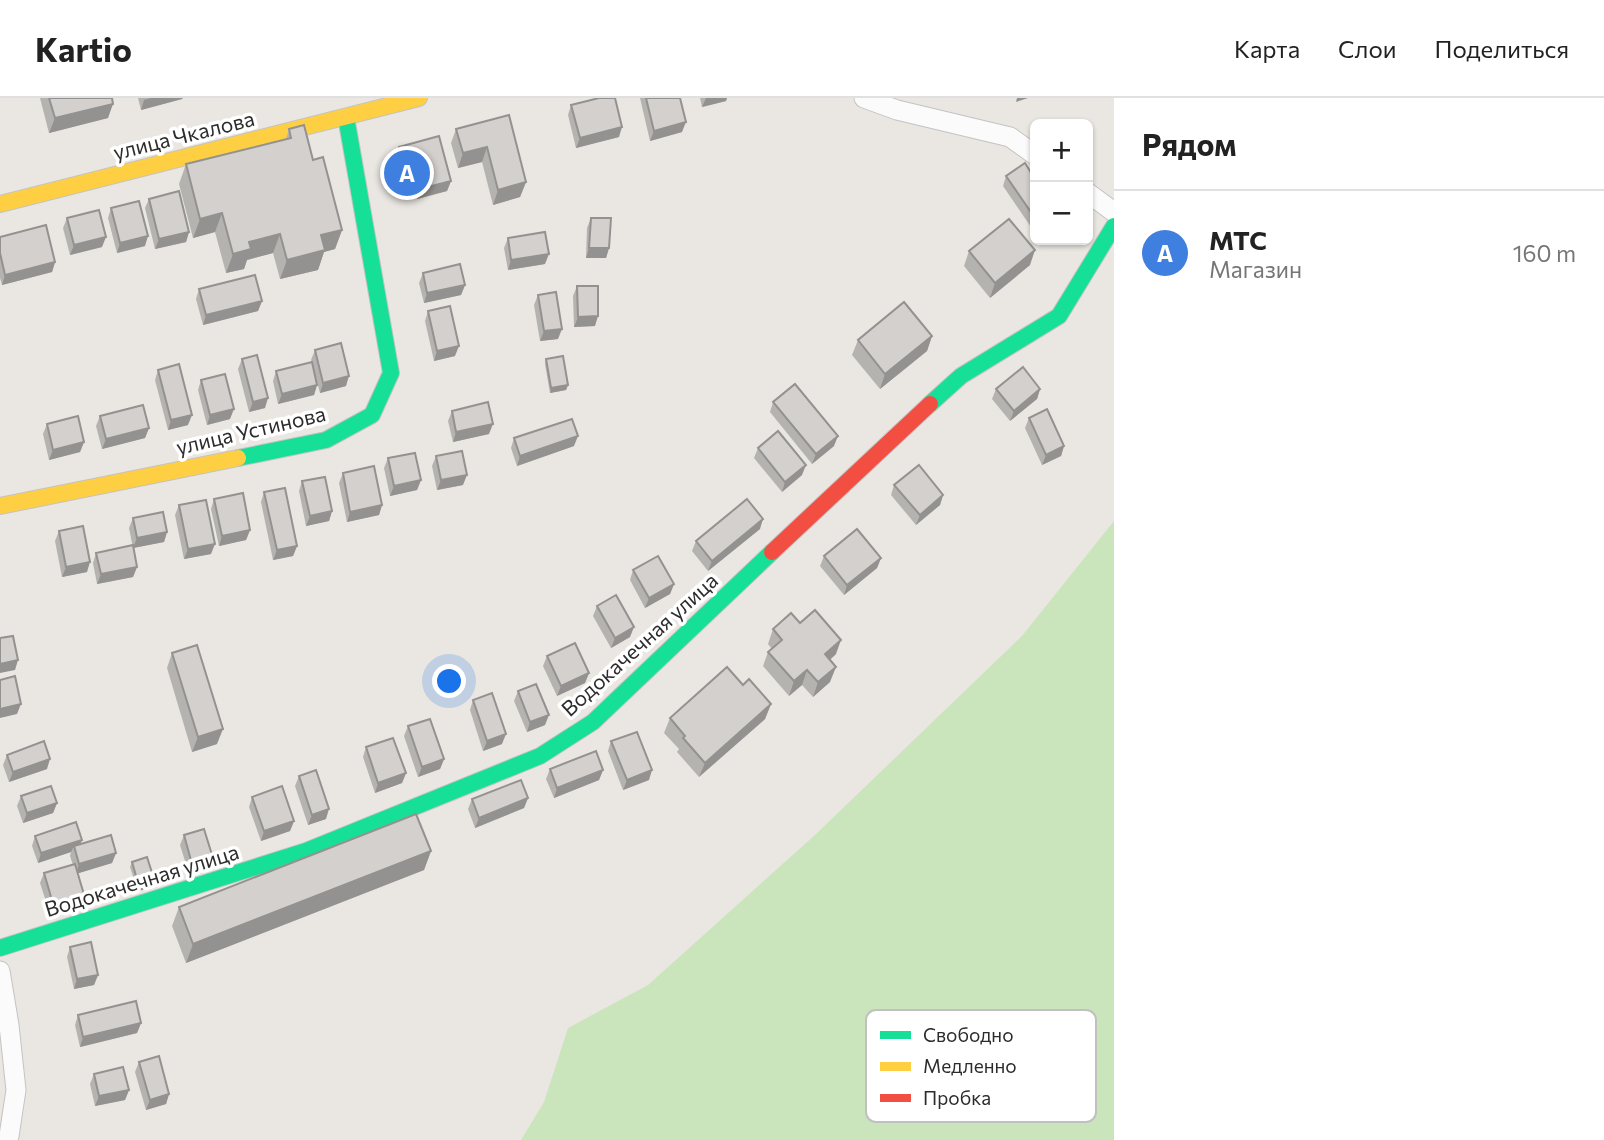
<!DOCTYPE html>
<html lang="ru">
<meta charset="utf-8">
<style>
:root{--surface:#fff;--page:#f2f2f2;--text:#222;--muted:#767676;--line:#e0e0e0;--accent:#ea580c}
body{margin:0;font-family:Commissioner,sans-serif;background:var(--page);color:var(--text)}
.controls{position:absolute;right:21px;top:21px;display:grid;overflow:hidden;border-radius:10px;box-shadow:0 2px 5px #0004}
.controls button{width:63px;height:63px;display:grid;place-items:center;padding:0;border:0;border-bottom:2px solid var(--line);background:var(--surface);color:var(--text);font:35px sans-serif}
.you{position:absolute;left:450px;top:584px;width:24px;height:24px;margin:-18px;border:5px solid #fff;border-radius:50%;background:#1a73e8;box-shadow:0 0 0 10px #1a73e833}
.badge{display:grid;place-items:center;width:46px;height:46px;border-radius:50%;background:var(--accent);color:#fff;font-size:23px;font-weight:700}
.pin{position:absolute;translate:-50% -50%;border:4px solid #fff;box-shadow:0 2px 7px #0006}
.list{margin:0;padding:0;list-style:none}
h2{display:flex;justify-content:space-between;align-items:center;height:91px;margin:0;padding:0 28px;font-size:30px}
h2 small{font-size:23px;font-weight:400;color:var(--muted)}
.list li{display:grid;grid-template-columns:46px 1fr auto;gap:21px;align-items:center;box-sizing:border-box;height:126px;padding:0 28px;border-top:2px solid var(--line)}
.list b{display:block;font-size:26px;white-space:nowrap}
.list p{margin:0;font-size:23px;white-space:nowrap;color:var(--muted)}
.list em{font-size:23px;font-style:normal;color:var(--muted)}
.map{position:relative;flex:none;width:1114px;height:1042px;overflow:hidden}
header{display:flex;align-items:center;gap:42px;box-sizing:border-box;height:98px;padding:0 35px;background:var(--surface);border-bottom:2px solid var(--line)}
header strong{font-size:33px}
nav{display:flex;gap:38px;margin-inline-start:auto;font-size:24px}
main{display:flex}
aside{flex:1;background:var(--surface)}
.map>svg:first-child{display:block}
.green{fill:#cae5bb}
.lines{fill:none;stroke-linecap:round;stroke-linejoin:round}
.street-casing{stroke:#c3c3c3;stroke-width:21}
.fast-casing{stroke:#c3c3c3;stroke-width:18}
.slow-casing{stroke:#c3c3c3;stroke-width:18}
.jam-casing{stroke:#c3c3c3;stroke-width:18}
.street{stroke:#fcfbfb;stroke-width:19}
.fast{stroke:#16e098;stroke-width:16}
.slow{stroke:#ffcf43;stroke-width:16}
.jam{stroke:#f24e42;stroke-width:16}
.wall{fill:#b5b3b0}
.shaded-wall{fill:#949290}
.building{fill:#d3d0cd;stroke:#949290;stroke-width:2}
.labels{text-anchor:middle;stroke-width:7;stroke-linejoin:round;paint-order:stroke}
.street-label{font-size:21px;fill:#2c2c2c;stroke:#fff}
.key{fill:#fff;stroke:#c0c0c0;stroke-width:2}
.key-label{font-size:19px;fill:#2c2c2c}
</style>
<header>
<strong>Kartio</strong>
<nav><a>Карта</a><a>Слои</a><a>Поделиться</a></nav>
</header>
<main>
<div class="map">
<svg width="1114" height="1042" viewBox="0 0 1114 1042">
<rect width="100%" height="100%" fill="#eae7e2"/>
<path class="green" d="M1114,423V1042H521L544,1004L568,930L648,887L816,736L1022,538Z"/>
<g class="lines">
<g class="street-casing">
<g id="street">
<path d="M864,0L897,12L1010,39L1035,57"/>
<path d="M1088,95L1114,114"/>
<path d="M0,873L9,927L16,992L9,1038L7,1042"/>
</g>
</g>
<g class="fast-casing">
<g id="fast">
<path d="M930,306L961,278L1059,218L1114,128"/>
<path d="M238,360L326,342L372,317L391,275L346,19"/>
<path d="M0,850L306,753L540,658L593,624L772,454"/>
</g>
</g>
<g class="slow-casing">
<g id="slow">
<path d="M0,106L419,0"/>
<path d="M0,408L238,360"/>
</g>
</g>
<g class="jam-casing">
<path id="jam" d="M772,454L930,306"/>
</g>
<use href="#street" class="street"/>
<use href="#fast" class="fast"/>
<use href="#slow" class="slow"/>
<use href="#jam" class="jam"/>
</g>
<g class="wall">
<path d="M40,0H112L108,20L49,35Z"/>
<path d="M138,0H183L182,1L141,12Z"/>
<path d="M640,0H680L682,34L650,43Z"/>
<path d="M700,0H727L726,3L702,9Z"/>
<path d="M571,7L619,39L576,50L568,17Z"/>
<path d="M509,17L526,84L520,99L493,107L482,64L458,70L451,45L456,31Z"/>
<path d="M289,31L313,62L342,132L335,151L324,154L318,172L280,181L273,155L247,162L244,171L226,175L215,134L193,140L179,86L186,66L286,41Z"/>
<path d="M399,49L451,83L447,93L417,101L415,96L406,98L395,59Z"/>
<path d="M1006,78L1035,81V135L1003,88Z"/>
<path d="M149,101L189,134L186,144L155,151L145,110Z"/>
<path d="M111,110L145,148L117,155L108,120Z"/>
<path d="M67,120L102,149L70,157L63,130Z"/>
<path d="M591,120L609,150L606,160H586L587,130Z"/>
<path d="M0,139L55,164L52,174L2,187L0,180Z"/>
<path d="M508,140L545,166L508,172L504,150Z"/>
<path d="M969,153L1030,167L990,200L964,168Z"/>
<path d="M423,175L465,187L461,197L424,205L419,185Z"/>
<path d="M577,188L595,228L574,229L573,198Z"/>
<path d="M199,191L262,203L258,213L203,227L196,201Z"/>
<path d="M538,197L558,241L540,243L534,207Z"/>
<path d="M428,213L455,258L434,263L425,223Z"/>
<path d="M932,238L927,253L880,291L852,257L858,242Z"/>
<path d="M315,252L346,288L320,295L311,262Z"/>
<path d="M242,261L265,310L249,314L238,271Z"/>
<path d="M546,261L568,287L566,292L550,295L545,266Z"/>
<path d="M158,272L188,327L168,332L155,282Z"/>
<path d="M276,273L317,287L314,297L278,306L273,283Z"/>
<path d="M201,282L230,321L207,327L198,292Z"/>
<path d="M996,291H1040L1037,301L1010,323L992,301Z"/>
<path d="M773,304L834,348L812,366L770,314Z"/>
<path d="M452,313L489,336L453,344L448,323Z"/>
<path d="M100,318L149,330L145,340L102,351L96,328Z"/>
<path d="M1029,320L1064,348L1061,358L1042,367L1025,330Z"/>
<path d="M47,326L84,344L80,354L49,362L43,336Z"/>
<path d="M514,340L574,348L517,368L511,350Z"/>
<path d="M758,350L802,377L782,394L754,360Z"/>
<path d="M436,358L463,387L437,392L432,368Z"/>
<path d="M388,360L421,382L417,392L390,398L384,370Z"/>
<path d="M343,375L382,407L379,417L347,424L339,385Z"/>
<path d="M302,383L332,413L329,423L306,428L299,393Z"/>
<path d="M894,387L943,397L940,407L916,427L891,397Z"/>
<path d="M264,394L297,448L293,458L273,462L261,404Z"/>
<path d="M214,401L250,432L246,442L219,448L211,411Z"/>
<path d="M179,407L211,456L184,461L175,417Z"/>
<path d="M133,420L167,434L164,444L133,450L129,430Z"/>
<path d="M760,431L708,473L692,453L696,443Z"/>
<path d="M59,433L87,474L62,479L55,443Z"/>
<path d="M96,455L137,469L133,479L97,486L93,465Z"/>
<path d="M824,458L881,460L877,470L844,497L820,468Z"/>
<path d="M633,472L674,486L670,496L645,510L630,482Z"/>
<path d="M597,508L630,539L611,550L593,518Z"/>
<path d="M800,525L836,556L830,562V584L813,599L802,587L789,598L763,568L768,554L772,551L768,546L773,531Z"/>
<path d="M172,555L217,646L192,654L167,570Z"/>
<path d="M547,558L589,575L585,585L557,598L543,568Z"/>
<path d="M743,587L771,606L765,621L699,679L677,654L679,651L664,635L670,620Z"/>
<path d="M518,593L545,627L527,634L514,603Z"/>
<path d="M473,602L502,646L483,653L470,612Z"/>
<path d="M408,628L444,661L440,671L418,679L404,638Z"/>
<path d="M611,643L649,682L623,692L608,653Z"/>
<path d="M366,649L406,675L402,685L375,695L363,659Z"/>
<path d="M7,657L47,671L9,684L3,667Z"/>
<path d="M550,671L603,672L599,682L554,700L546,681Z"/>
<path d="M299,678L326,721L308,727L295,688Z"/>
<path d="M21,698L57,705L53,715L23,725L17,708Z"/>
<path d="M252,699L294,723L290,733L261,743L249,709Z"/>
<path d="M528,700L524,710L475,730L468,711L472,701Z"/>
<path d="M184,737L213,760L209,770L189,776L180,747Z"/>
<path d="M35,738L80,746L116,755L112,765L78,775L82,810L51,819L40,785L44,775L73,767L70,758L71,754L38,765L32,748Z"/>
<path d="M431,753L424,772L186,865L172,828L179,809Z"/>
<path d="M132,764L153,789L138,793L130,769Z"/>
<path d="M70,849L98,877L94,887L74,891L67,859Z"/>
<path d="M78,917L141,925L137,935L80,949L75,927Z"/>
<path d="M139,964L169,996L166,1006L146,1012L135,974Z"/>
<path d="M94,976L129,992L125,1002L95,1008L90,986Z"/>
</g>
<g class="shaded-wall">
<path d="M151,0H183L182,1L141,12L144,2Z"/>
<path d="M706,0H727L726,3L702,9Z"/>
<path d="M1017,0H1028L1016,4Z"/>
<path d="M113,6L108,20L49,35L55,20Z"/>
<path d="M686,24L682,34L650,43L654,33Z"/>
<path d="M622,29L619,39L576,50L580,40Z"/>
<path d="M487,49L482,64L458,70L463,55Z"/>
<path d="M451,83L447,93L417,101L420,91Z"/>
<path d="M526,84L520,99L493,107L498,92Z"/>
<path d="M419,86L415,96L406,98L409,88Z"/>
<path d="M222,115L215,134L193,140L200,121Z"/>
<path d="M342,132L335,151L324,154L318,172L280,181L287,162L321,137Z"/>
<path d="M189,134L186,144L155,151L159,141Z"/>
<path d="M280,136L273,155L247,162L244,171L226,175L233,156L249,144Z"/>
<path d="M148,138L145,148L117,155L120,145Z"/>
<path d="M106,139L102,149L70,157L74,147Z"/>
<path d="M589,150H609L606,160H586Z"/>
<path d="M1035,152L1030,167L990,200L995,185Z"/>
<path d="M549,156L545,166L508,172L511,162Z"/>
<path d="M55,164L52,174L2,187L5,177Z"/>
<path d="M465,187L461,197L424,205L427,195Z"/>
<path d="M262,203L258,213L203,227L206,217Z"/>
<path d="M598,218L595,228L574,229L578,219Z"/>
<path d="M562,231L558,241L540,243L544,233Z"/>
<path d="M932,238L927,253L880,291L885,276Z"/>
<path d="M459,248L455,258L434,263L437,253Z"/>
<path d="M349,278L346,288L320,295L323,285Z"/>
<path d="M317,287L314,297L278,306L282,296Z"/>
<path d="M568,287L566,292L550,295L551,290Z"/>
<path d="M1040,291L1037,301L1010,323L1014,313Z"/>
<path d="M268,300L265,310L249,314L253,304Z"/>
<path d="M234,311L230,321L207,327L210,317Z"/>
<path d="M192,317L188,327L168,332L171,322Z"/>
<path d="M493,326L489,336L453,344L456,334Z"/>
<path d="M149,330L145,340L102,351L106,341Z"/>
<path d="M578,338L574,348L517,368L520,358Z"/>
<path d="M838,338L834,348L812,366L816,356Z"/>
<path d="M84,344L80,354L49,362L53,352Z"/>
<path d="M1064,348L1061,358L1042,367L1046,357Z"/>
<path d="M806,367L802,377L782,394L785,384Z"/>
<path d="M467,377L463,387L437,392L441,382Z"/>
<path d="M421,382L417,392L390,398L394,388Z"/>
<path d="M943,397L940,407L916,427L920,417Z"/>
<path d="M382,407L379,417L347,424L350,414Z"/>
<path d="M332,413L329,423L306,428L310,418Z"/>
<path d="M763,421L760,431L708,473L712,463Z"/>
<path d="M250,432L246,442L219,448L222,438Z"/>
<path d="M167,434L164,444L133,450L137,440Z"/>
<path d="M215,446L211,456L184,461L188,451Z"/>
<path d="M297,448L293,458L273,462L277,452Z"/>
<path d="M881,460L877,470L844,497L847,487Z"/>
<path d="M90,464L87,474L62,479L66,469Z"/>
<path d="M137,469L133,479L97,486L101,476Z"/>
<path d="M674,486L670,496L645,510L649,500Z"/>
<path d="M634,529L630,539L611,550L615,540Z"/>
<path d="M841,542L836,556L819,571L825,556Z"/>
<path d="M18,562L15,572L0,575V566Z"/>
<path d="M836,569L830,584L813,599L818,584Z"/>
<path d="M807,572L802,587L789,598L794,583Z"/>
<path d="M589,575L585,585L557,598L561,588Z"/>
<path d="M21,606L17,616L0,620V611Z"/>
<path d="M771,606L765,621L699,679L705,665Z"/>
<path d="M549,617L545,627L527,634L530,624Z"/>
<path d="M223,631L217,646L192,654L198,639Z"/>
<path d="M506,636L502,646L483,653L487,643Z"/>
<path d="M50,661L47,671L9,684L13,674Z"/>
<path d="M444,661L440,671L418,679L422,669Z"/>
<path d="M603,672L599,682L554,700L557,690Z"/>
<path d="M652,672L649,682L623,692L627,682Z"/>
<path d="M406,675L402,685L375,695L378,685Z"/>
<path d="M528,700L524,710L475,730L479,720Z"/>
<path d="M57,705L53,715L23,725L27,715Z"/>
<path d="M329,711L326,721L308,727L312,717Z"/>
<path d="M294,723L290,733L261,743L264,733Z"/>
<path d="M82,742L78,752L74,748L71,754L38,765L41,755Z"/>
<path d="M431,753L424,772L186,865L193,846Z"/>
<path d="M116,755L112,765L76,776L79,766Z"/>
<path d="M213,760L209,770L189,776L192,766Z"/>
<path d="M155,784L153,789L138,793L139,788Z"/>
<path d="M85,800L82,810L51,819L54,809Z"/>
<path d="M98,877L94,887L74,891L77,881Z"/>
<path d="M141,925L137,935L80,949L83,939Z"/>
<path d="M129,992L125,1002L95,1008L99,998Z"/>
<path d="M169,996L166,1006L146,1012L150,1002Z"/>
</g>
<g class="building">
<path d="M49,0H112L113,6L55,20Z"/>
<path d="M599,0H615L622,29L580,40L571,7Z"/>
<path d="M646,0H680L686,24L654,33Z"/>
<path d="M509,17L526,84L498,92L487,49L463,55L456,31Z"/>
<path d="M304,27L313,62L323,59L342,132L321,137L325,152L287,162L280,136L249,144L251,151L233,156L222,115L200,121L186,66L291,40L289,31Z"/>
<path d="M439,38L451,83L420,91L419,86L409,88L399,49Z"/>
<path d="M1025,65L1035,81V120L1006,78Z"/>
<path d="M179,93L189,134L159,141L149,101Z"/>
<path d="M139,103L148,138L120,145L111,110Z"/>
<path d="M99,112L106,139L74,147L67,120Z"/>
<path d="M591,120H611L609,150H589Z"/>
<path d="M1009,121L1035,152L995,185L969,153Z"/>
<path d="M46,127L55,164L5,177L0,155V139Z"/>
<path d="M545,134L549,156L511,162L508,140Z"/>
<path d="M460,166L465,187L427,195L423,175Z"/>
<path d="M255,177L262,203L206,217L199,191Z"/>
<path d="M577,188H598V218L578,219Z"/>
<path d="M556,194L562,231L544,233L538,197Z"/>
<path d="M904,204L932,238L885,276L858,242Z"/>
<path d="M450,208L459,248L437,253L428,213Z"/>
<path d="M341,245L349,278L323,285L315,252Z"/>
<path d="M257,257L268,300L253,304L242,261Z"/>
<path d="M563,258L568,287L551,290L546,261Z"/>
<path d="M312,264L317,287L282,296L276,273Z"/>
<path d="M179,266L192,317L171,322L158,272Z"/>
<path d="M1023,269L1040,291L1014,313L996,291Z"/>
<path d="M225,276L234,311L210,317L201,282Z"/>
<path d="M795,286L838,338L816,356L773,304Z"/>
<path d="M488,304L493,326L456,334L452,313Z"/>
<path d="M143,307L149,330L106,341L100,318Z"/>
<path d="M1047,311L1064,348L1046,357L1029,320Z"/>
<path d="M78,318L84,344L53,352L47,326Z"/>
<path d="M572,321L578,338L520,358L514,340Z"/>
<path d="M778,333L806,367L785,384L758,350Z"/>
<path d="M462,353L467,377L441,382L436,358Z"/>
<path d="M415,355L421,382L394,388L388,360Z"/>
<path d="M919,367L943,397L920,417L894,387Z"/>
<path d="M374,368L382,407L350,414L343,375Z"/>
<path d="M325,379L332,413L310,418L302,383Z"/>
<path d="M285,390L297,448L277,452L264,394Z"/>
<path d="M243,395L250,432L222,438L214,401Z"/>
<path d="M747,401L763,421L712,463L696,443Z"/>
<path d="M206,402L215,446L188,451L179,407Z"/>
<path d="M163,414L167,434L137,440L133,420Z"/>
<path d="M83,428L90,464L66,469L59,433Z"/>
<path d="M857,431L881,460L847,487L824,458Z"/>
<path d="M133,447L137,469L101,476L96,455Z"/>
<path d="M658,458L674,486L649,500L633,472Z"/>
<path d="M616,497L634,529L615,540L597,508Z"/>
<path d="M815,512L841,542L825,556L836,569L818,584L807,572L794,583L768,554L782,542L773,531L791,515L800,525Z"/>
<path d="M13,538L18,562L0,566V540Z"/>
<path d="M575,545L589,575L561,588L547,558Z"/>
<path d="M197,547L223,631L198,639L172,555Z"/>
<path d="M727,569L743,587L749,581L771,606L705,665L683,640L685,638L670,620Z"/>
<path d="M15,578L21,606L0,611V582Z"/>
<path d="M536,586L549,617L530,624L518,593Z"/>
<path d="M492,595L506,636L487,643L473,602Z"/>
<path d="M430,621L444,661L422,669L408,628Z"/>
<path d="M637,634L652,672L627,682L611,643Z"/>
<path d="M393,640L406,675L378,685L366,649Z"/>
<path d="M44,643L50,661L13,674L7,657Z"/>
<path d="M596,653L603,672L557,690L550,671Z"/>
<path d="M316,672L329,711L312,717L299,678Z"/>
<path d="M521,682L528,700L479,720L472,701Z"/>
<path d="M51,688L57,705L27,715L21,698Z"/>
<path d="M282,688L294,723L264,733L252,699Z"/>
<path d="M416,716L431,753L193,846L179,809Z"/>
<path d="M76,724L82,742L41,755L35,738Z"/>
<path d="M204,731L213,760L192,766L184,737Z"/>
<path d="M111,737L116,755L79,766L74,748Z"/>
<path d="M147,759L155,784L139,788L132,764Z"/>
<path d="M75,766L85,800L54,809L44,775Z"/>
<path d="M91,844L98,877L77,881L70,849Z"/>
<path d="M136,903L141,925L83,939L78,917Z"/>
<path d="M159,958L169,996L150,1002L139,964Z"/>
<path d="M123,969L129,992L99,998L94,976Z"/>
</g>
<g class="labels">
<g class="street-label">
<text transform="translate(184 38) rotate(-14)" y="7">улица Чкалова</text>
<text transform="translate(251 333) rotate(-13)" y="7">улица Устинова</text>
<text transform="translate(640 547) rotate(-42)" y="7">Водокачечная улица</text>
<text transform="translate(142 783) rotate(-17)" y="7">Водокачечная улица</text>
</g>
</g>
<rect x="866" y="912" width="230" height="112" rx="10" class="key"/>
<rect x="880" y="933" width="31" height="8" fill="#16e098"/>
<rect x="880" y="964" width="31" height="9" fill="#ffcf43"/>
<rect x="880" y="996" width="31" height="8" fill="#f24e42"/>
<g class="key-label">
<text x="923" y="944">Свободно</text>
<text x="923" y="975">Медленно</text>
<text x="923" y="1007">Пробка</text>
</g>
</svg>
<div class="controls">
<button>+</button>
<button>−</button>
</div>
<div class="you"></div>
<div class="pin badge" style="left:407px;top:75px;background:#3f7fe0">A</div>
</div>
<aside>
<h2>Рядом<small></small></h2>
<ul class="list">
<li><span class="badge" style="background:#3f7fe0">A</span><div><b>МТС</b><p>Магазин</p></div><em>160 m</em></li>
</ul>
</aside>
</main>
